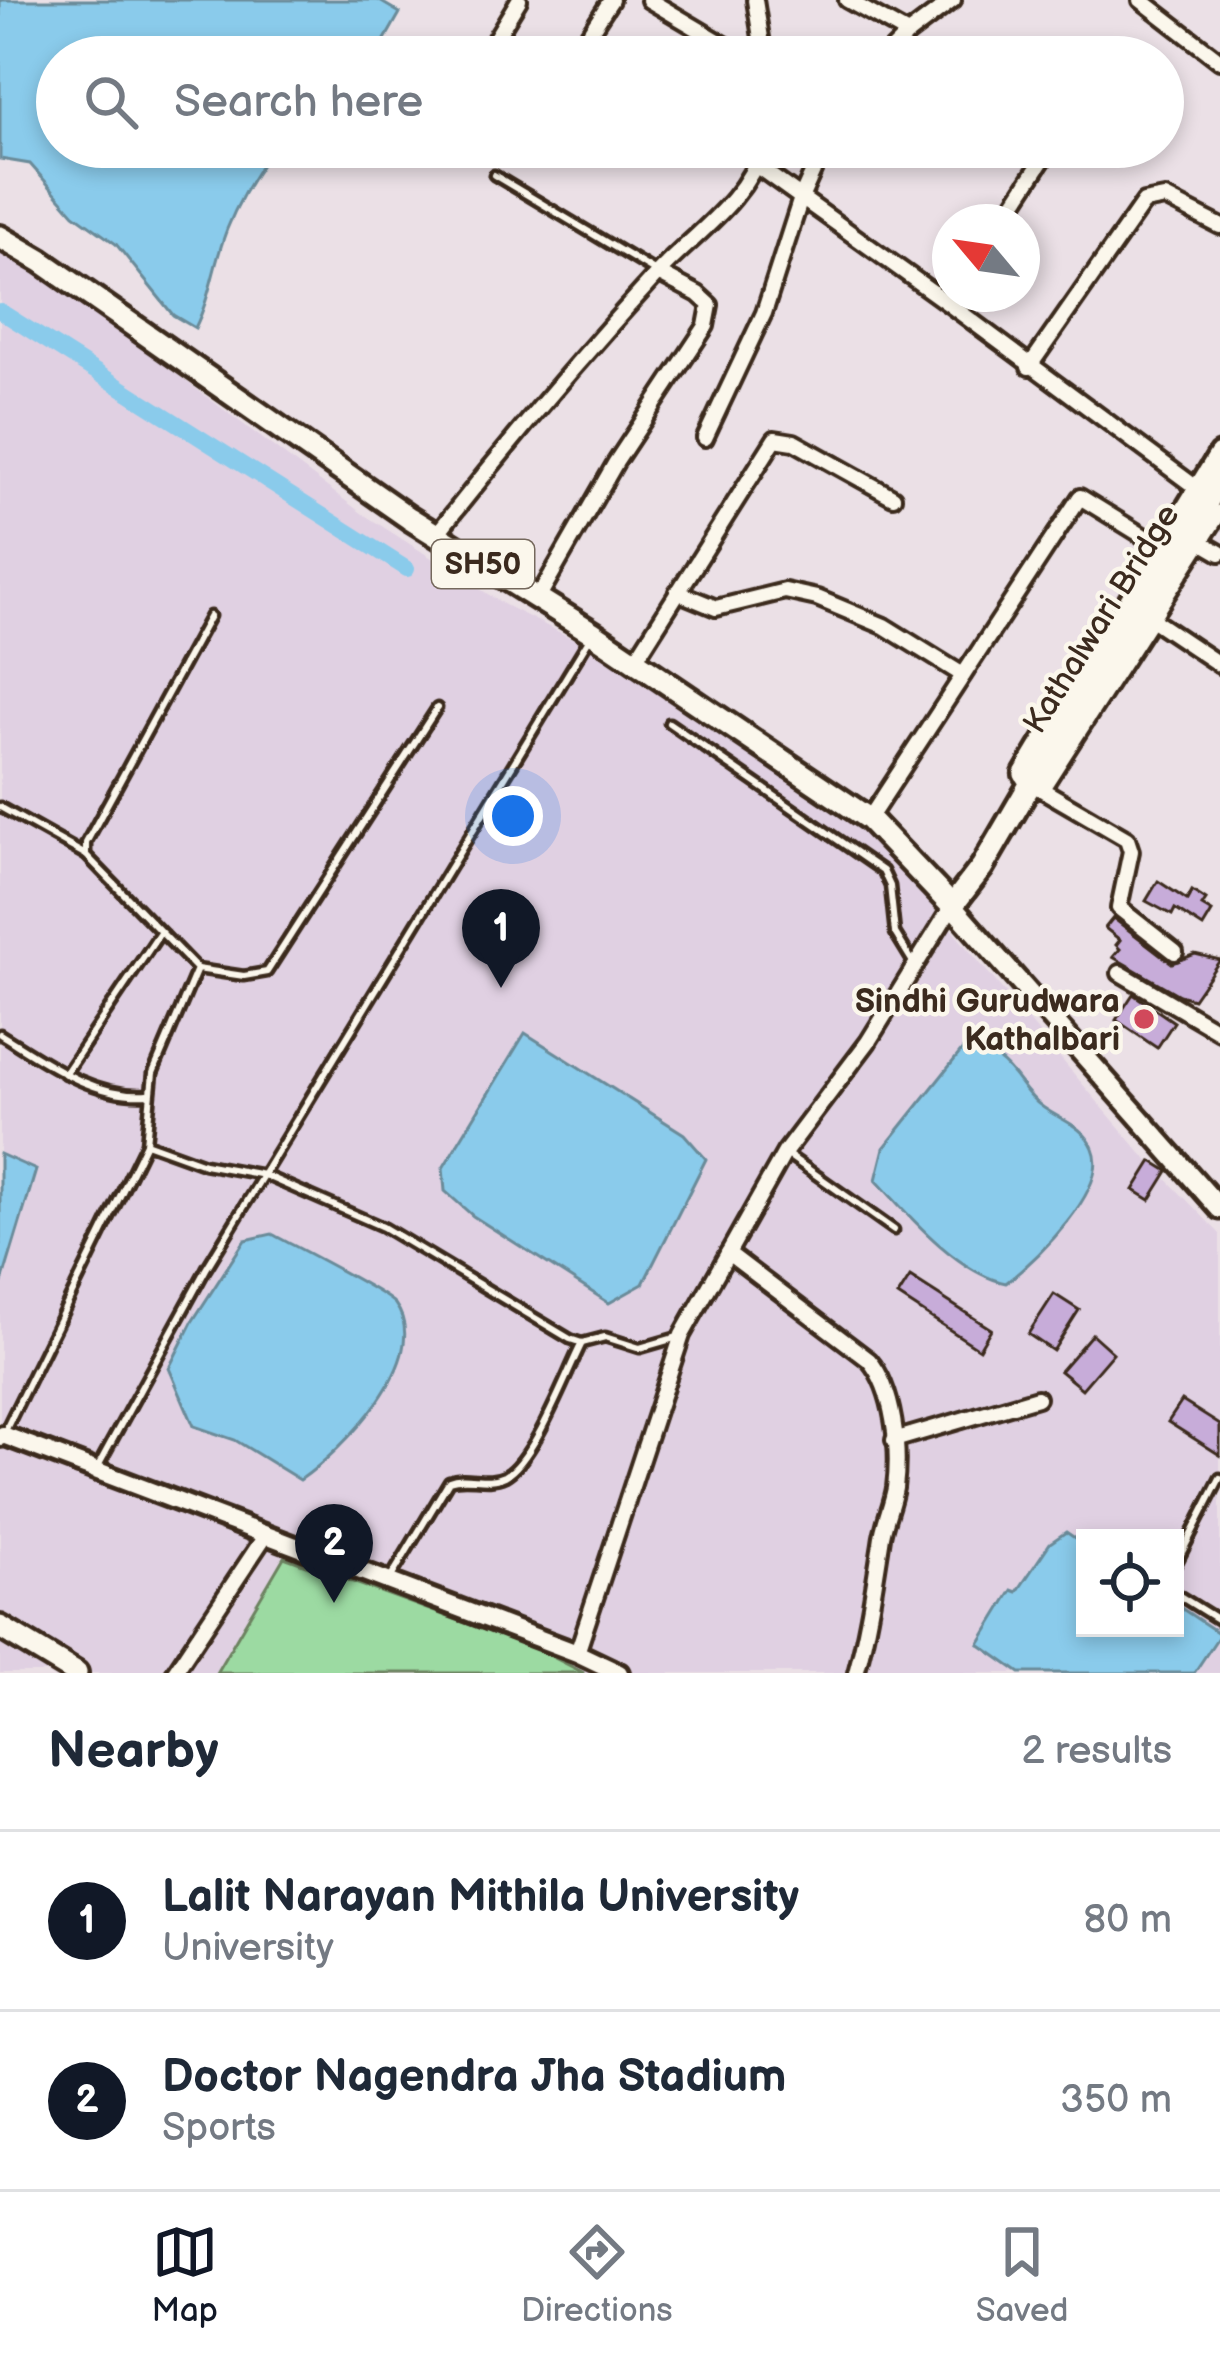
<!DOCTYPE html>
<style>
:root{--surface:#fff;--page:#f2f2f3;--text:#1f2937;--muted:#747a83;--line:#e0e1e3;--accent:#111827}
body{margin:0;font-family:"Balsamiq Sans",sans-serif;background:var(--page);color:var(--text)}
.controls{position:absolute;right:36px;bottom:36px;display:grid;overflow:hidden;border-radius:0px;box-shadow:0 6px 18px #0003}
.controls button{width:108px;height:108px;display:grid;place-items:center;padding:0;border:0;border-bottom:3px solid var(--line);background:var(--surface);color:var(--text);font:60px sans-serif}
.compass{position:absolute;left:932px;top:204px;width:108px;height:108px;border-radius:50%;background:var(--surface);box-shadow:0 6px 18px #0003;rotate:299deg}
.you{position:absolute;left:513px;top:816px;width:42px;height:42px;margin:-30px;border:9px solid #fff;border-radius:50%;background:#1a73e8;box-shadow:0 0 0 18px #1a73e833}
.badge{display:grid;place-items:center;width:78px;height:78px;border-radius:50%;background:var(--accent);color:#fff;font-size:39px;font-weight:700}
.pin{position:absolute;translate:-50% -99px;filter:drop-shadow(0 3px 6px #0008)}
.pin::after{content:'';position:absolute;top:63px;width:42px;height:36px;background:inherit;clip-path:polygon(0 0,100% 0,50% 100%)}
.list{margin:0;padding:0;list-style:none}
h2{display:flex;justify-content:space-between;align-items:center;height:156px;margin:0;padding:0 48px;font-size:51px}
h2 small{font-size:39px;font-weight:400;color:var(--muted)}
.list li{display:grid;grid-template-columns:78px 1fr auto;gap:36px;align-items:center;box-sizing:border-box;height:180px;padding:0 48px;border-top:3px solid var(--line)}
.list b{display:block;font-size:45px;white-space:nowrap}
.list p{margin:0;font-size:39px;white-space:nowrap;color:var(--muted)}
.list em{font-size:39px;font-style:normal;color:var(--muted)}
.icon{flex:none;width:66px;height:66px;fill:none;stroke:currentColor;stroke-width:2;stroke-linecap:round;stroke-linejoin:round}
.map{position:relative;flex:none;width:1220px;height:1673px;overflow:hidden}
.search{position:absolute;background:var(--surface);box-shadow:0 6px 18px #0003;left:36px;right:36px;top:36px;height:132px;display:flex;align-items:center;gap:30px;box-sizing:border-box;padding:0 42px;border-radius:66px;color:var(--muted);font-size:45px}
.sheet{height:516px;background:var(--surface)}
nav{display:flex;justify-content:space-around;align-items:center;box-sizing:border-box;height:168px;border-top:3px solid var(--line);background:var(--surface);font-size:33px;color:var(--muted)}
nav a{display:grid;justify-items:center;gap:6px}
nav .on{color:var(--accent)}
.map>svg:first-child{display:block}
.built{fill:#e0d0e2;fill-rule:evenodd}
.green{fill:#9cdaa2;stroke:#6c8260;stroke-width:3}
.water{fill:#8acbeb;stroke:#6a8b99;stroke-width:3}
.lines{fill:none;stroke-linecap:round;stroke-linejoin:round}
.canal{stroke:#8acbeb;stroke-width:16}
.building{fill:#c7acd9;stroke:#3b2a1e;stroke-width:3}
.service-casing{stroke:#3b2a1e;stroke-width:15}
.minor-casing{stroke:#3b2a1e;stroke-width:22}
.tertiary-casing{stroke:#3b2a1e;stroke-width:26}
.secondary-casing{stroke:#3b2a1e;stroke-width:27}
.primary-casing{stroke:#3b2a1e;stroke-width:30}
.service{stroke:#fbf7ec;stroke-width:6}
.minor{stroke:#fbf7ec;stroke-width:14}
.tertiary{stroke:#fbf7ec;stroke-width:16}
.secondary{stroke:#fbf7ec;stroke-width:18}
.primary{stroke:#fbf7ec;stroke-width:21}
.poi-dot{fill:#d1495b;stroke:#fbf7ec;stroke-width:4.5}
.labels{text-anchor:middle;stroke-width:9;stroke-linejoin:round;paint-order:stroke}
.shield{fill:#fbf7ec;stroke:#75685c;stroke-width:3}
.shield-label{font-size:30px;font-weight:bold;fill:#3b2a1e}
.street-label{font-size:33px;fill:#3b2a1e;stroke:#fbf7ec}
.poi-label{font-size:33px;font-weight:bold;fill:#3b2a1e;stroke:#fbf7ec;text-anchor:end}
</style>
<div class="map">
<svg width="1220" height="1673" viewBox="0 0 1220 1673">
<rect width="100%" height="100%" fill="#ebe0e6"/>
<filter id="ink" filterUnits="userSpaceOnUse"><feTurbulence type="fractalNoise" baseFrequency=".00833" numOctaves="2"/><feDisplacementMap in="SourceGraphic" scale="24" xChannelSelector="R" yChannelSelector="G"/><feConvolveMatrix kernelMatrix="1 2 1 2 8 2 1 2 1" color-interpolation-filters="sRGB"/></filter>
<g filter="url(#ink)">
<path class="built" d="M0,249L43,274L363,514L505,605L597,651L862,824L1141,1153L1220,1234V1673H0ZM1085,1538H1175V1628H1085Z"/>
<path class="green" d="M284,1557L537,1649L584,1673H216Z"/>
<g class="water">
<path d="M0,0H378L400,13L375,57L346,45L337,57H57V147H274C255,173 239,199 227,229C214,262 211,296 195,328L173,315L116,244L74,214L30,164L0,159Z"/>
<path d="M525,1033L684,1134L706,1159L643,1284L609,1303L473,1216L445,1191L443,1168Z"/>
<path d="M963,1049C973,1052 990,1054 999,1060C1016,1072 1025,1096 1044,1108C1061,1120 1084,1126 1093,1148C1111,1189 1035,1260 1006,1283C959,1274 908,1215 876,1180L884,1148Z"/>
<path d="M0,1154L36,1170L0,1289Z"/>
<path d="M272,1234C292,1245 385,1292 395,1304C435,1357 341,1452 300,1480L235,1440L194,1426L169,1368L192,1322L245,1240Z"/>
<path d="M1066,1532L1085,1545V1628H1175V1604L1220,1634L1194,1673H1020L979,1644L1012,1590L1017,1592L1050,1543Z"/>
</g>
<g class="lines">
<path class="canal" d="M0,311L407,569"/>
</g>
<g class="building">
<path d="M1158,881L1187,900L1192,891L1206,900L1202,906L1212,912L1203,927L1175,909L1172,915L1146,901Z"/>
<path d="M1113,918L1172,963L1195,954L1220,960L1193,999L1179,995L1113,957L1120,949L1116,945L1120,940L1105,928Z"/>
<path d="M1133,994L1174,1022L1157,1048L1116,1020Z"/>
<path d="M1152,1161L1168,1171L1150,1200L1134,1190Z"/>
<path d="M910,1277L991,1329L979,1349L898,1296Z"/>
<path d="M1054,1294L1079,1310L1053,1351L1028,1334Z"/>
<path d="M1092,1334L1113,1353L1082,1389L1060,1371Z"/>
<path d="M1182,1401L1220,1425V1455L1168,1422Z"/>
</g>
<g class="lines">
<g class="service-casing">
<g id="service">
<path d="M494,175L656,272"/>
<path d="M669,723L883,871L890,886L895,933L914,964"/>
<path d="M0,807L86,855"/>
<path d="M197,969L244,976L267,972L437,708"/>
<path d="M0,1034C45,1062 93,1098 148,1094"/>
<path d="M65,1074L160,933"/>
<path d="M146,1143L204,1164L264,1175L383,1227L570,1339L582,1343L605,1337L640,1348L678,1337"/>
<path d="M788,1155L894,1230"/>
<path d="M5,1431L146,1143L153,1073L197,969L86,855V843L210,616"/>
<path d="M97,1468L206,1269L591,636"/>
<path d="M1175,1566L1220,1478"/>
<path d="M390,1579L449,1481C467,1474 486,1485 505,1476C534,1461 566,1374 582,1343"/>
<path d="M1175,1593L1220,1621"/>
</g>
</g>
<g class="minor-casing">
<g id="minor">
<path d="M649,0L745,57"/>
<path d="M755,0L764,57"/>
<path d="M847,0L908,34"/>
<path d="M1141,0L1220,61"/>
<path d="M488,51L519,0"/>
<path d="M574,57L611,0"/>
<path d="M885,57L908,34L953,0"/>
<path d="M757,166L949,304L1198,489"/>
<path d="M1002,222L1051,147"/>
<path d="M1029,367L1144,202L1165,198L1220,226"/>
<path d="M705,438L764,313L801,198L824,147"/>
<path d="M436,535C506,446 580,358 657,274C694,234 747,201 762,147"/>
<path d="M1201,542L1220,553"/>
<path d="M677,592L716,608L785,591L817,598L884,626L963,675"/>
<path d="M538,598L616,462L706,326L710,305L698,294L658,273"/>
<path d="M1150,618L1220,665"/>
<path d="M634,662L775,439L794,442L893,497"/>
<path d="M1031,783L1041,789L1045,784L1220,512"/>
<path d="M1041,789L1127,839L1131,851L1119,908L1175,952"/>
<path d="M869,819L1080,497L1161,547"/>
<path d="M1120,973L1220,1032"/>
<path d="M728,1253L869,1360C894,1389 900,1450 895,1488C892,1506 883,1524 881,1543C874,1587 868,1630 856,1673"/>
<path d="M894,1440L1037,1398"/>
<path d="M577,1653L682,1335L785,1152L868,1042L952,906"/>
<path d="M174,1673L265,1536"/>
</g>
</g>
<g class="tertiary-casing">
<path id="tertiary" d="M0,1437L3,1435L577,1653L619,1673"/>
</g>
<g class="secondary-casing">
<g id="secondary">
<path d="M1037,774L1220,484"/>
<path d="M952,906L1220,1209"/>
</g>
</g>
<g class="primary-casing">
<g id="primary">
<path d="M0,237L41,261L409,518L593,633L869,819L952,906L982,867L1031,783L1025,774L1040,749L1220,455"/>
<path d="M0,1627L76,1673"/>
</g>
</g>
<use href="#service" class="service"/>
<use href="#minor" class="minor"/>
<use href="#tertiary" class="tertiary"/>
<use href="#secondary" class="secondary"/>
<use href="#primary" class="primary"/>
</g>
</g>
<circle class="poi-dot" cx="1144" cy="1019" r="12"/>
<g class="labels">
<rect class="shield" x="432" y="540" width="102" height="48" rx="9"/>
<g class="shield-label">
<text x="483" y="574">SH50</text>
</g>
<g class="street-label">
<text transform="translate(1100 618) rotate(-58)" y="12">Kathalwari Bridge</text>
</g>
<g class="poi-label">
<text x="1120" y="1012">Sindhi Gurudwara<tspan x="1120" dy="38">Kathalbari</tspan></text>
</g>
</g>
</svg>
<div class="controls">
<button><svg class="icon" aria-label="locate" viewBox="0 0 24 24"><circle cx="12" cy="12" r="6"/><path d="M12 2v4M12 18v4M2 12h4M18 12h4"/></svg></button>
</div>
<svg class="compass" viewBox="-18 -18 36 36"><path d="M0-13l5 13h-10z" fill="#e53935"/><path d="M0 13l5-13h-10z" fill="#747a83"/></svg>
<div class="you"></div>
<div class="pin badge" style="left:501px;top:988px">1</div>
<div class="pin badge" style="left:334px;top:1603px">2</div>
<div class="search"><svg class="icon" aria-label="search" viewBox="0 0 24 24"><circle cx="10" cy="10" r="6"/><path d="M15 15l6 6"/></svg>Search here</div>
</div>
<section class="sheet">
<h2>Nearby<small>2 results</small></h2>
<ul class="list">
<li><span class="badge">1</span><div><b>Lalit Narayan Mithila University</b><p>University</p></div><em>80 m</em></li>
<li><span class="badge">2</span><div><b>Doctor Nagendra Jha Stadium</b><p>Sports</p></div><em>350 m</em></li>
</ul>
</section>
<nav>
<a class="on"><svg class="icon" aria-label="map" viewBox="0 0 24 24"><path d="M3 6l6-2 6 2 6-2v14l-6 2-6-2-6 2zM9 4v14M15 6v14"/></svg>Map</a>
<a><svg class="icon" aria-label="directions" viewBox="0 0 24 24"><path d="M12 3l9 9-9 9-9-9zM9 14v-3h6M13 9l2 2-2 2"/></svg>Directions</a>
<a><svg class="icon" aria-label="saved" viewBox="0 0 24 24"><path d="M7 4h10v16l-5-4-5 4z"/></svg>Saved</a>
</nav>
